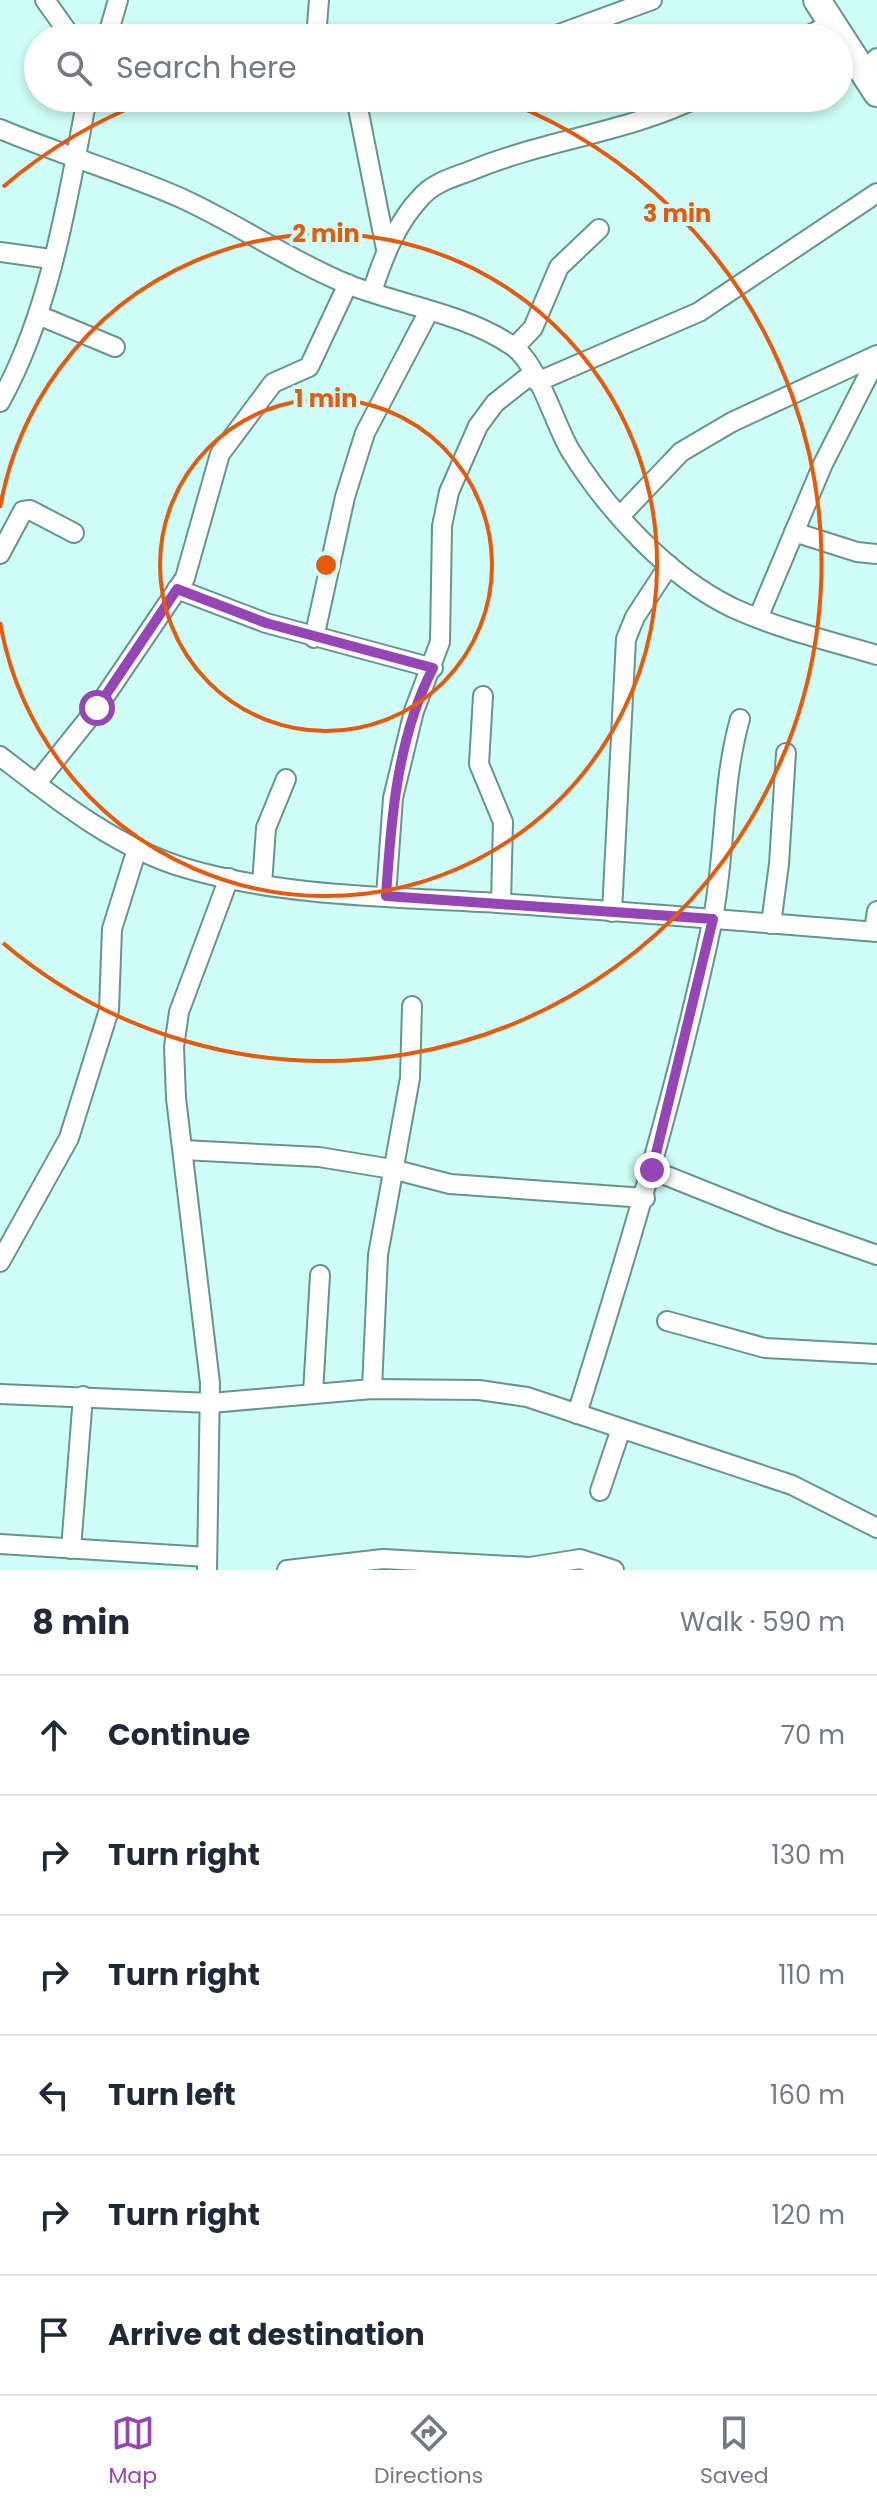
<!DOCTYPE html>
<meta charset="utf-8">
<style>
:root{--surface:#fff;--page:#f2f2f3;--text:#1f2937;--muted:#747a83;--line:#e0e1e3;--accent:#9446b6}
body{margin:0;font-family:Poppins,sans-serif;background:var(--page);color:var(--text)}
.stop{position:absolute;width:24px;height:24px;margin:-18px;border:6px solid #9446b6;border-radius:50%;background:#fff}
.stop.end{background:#9446b6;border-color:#fff;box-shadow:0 2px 8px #0008}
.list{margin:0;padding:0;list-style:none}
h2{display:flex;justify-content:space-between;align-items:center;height:104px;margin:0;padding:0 32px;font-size:34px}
h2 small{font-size:26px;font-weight:400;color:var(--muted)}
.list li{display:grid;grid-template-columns:52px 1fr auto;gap:24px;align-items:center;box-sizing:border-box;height:120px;padding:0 32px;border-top:2px solid var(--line)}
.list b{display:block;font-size:30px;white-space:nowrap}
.list em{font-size:26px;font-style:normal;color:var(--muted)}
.icon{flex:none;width:44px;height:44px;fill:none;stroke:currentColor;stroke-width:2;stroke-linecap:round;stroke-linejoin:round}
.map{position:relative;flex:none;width:877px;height:1570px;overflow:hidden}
.search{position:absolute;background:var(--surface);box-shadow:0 4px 12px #0003;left:24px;right:24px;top:24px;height:88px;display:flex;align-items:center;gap:20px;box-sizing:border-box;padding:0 28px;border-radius:44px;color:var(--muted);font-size:30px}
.sheet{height:824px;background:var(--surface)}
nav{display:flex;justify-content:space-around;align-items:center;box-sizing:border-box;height:112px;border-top:2px solid var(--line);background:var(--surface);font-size:22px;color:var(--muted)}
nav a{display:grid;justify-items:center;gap:4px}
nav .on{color:var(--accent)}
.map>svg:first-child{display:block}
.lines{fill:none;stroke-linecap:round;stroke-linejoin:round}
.minor-casing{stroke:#67948e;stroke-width:22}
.highway-casing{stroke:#67948e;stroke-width:30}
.minor{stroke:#fff;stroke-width:18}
.highway{stroke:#fff;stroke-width:26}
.route{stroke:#9446b6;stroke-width:10}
.ring{fill:none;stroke:#e8590c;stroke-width:4}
.centre{fill:#e8590c;stroke:#cefef7;stroke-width:4}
.ring-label{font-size:24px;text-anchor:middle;font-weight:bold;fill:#e8590c;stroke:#cefef7;stroke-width:8;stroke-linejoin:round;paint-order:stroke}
</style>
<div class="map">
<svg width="877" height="1570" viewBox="0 0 877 1570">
<rect width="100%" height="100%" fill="#cefef7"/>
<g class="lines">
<g class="minor-casing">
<g id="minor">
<path d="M45,0L72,38"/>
<path d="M107,38L118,0"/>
<path d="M316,38L319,0"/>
<path d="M548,38L652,0"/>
<path d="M804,38L832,23"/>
<path d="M875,60L877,58"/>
<path d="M356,98L386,249"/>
<path d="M0,129C59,154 122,172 181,198C238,224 289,260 347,284C400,305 463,313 511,345C538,362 553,421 570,450C608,511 667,576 733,608C779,629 829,641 877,655"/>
<path d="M0,252L51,259"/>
<path d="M372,292C383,258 396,223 422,196C435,182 454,177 470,171C544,140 625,133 697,98"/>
<path d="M38,315L115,347"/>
<path d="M515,347L533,328L559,267L599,229"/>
<path d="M537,382L699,312L877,193"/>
<path d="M0,402C50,313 68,198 87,98"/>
<path d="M621,515L681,452L732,422L877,355"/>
<path d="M794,532L857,552L877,554"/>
<path d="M0,554L23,511L30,510L74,533"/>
<path d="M177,589L266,623L433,668"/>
<path d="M758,618L823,464L877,358"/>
<path d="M314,638L345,497L365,433L429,311"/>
<path d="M483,696L479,764L503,822L501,903"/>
<path d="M0,756C57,800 115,847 185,868C282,897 397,897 497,903C624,911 750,922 877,932"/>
<path d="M36,784L97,708L185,578L220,454L273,383L309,367L348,284"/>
<path d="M262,884L266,828L286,779"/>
<path d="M386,896L393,798L414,711L440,642L442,526L449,492L478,426L495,403L533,373"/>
<path d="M612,912L626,639L635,617L669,565"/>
<path d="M771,924L779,864L786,753"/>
<path d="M874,931L877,911"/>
<path d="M183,1150L319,1157L392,1169L450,1184L645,1198"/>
<path d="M652,1170L780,1221L877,1255"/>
<path d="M0,1262L69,1138L109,1010L112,929L137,849"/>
<path d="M667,1321L765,1348L877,1354"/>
<path d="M372,1389L378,1255L410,1078L412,1006"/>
<path d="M313,1393L320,1275"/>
<path d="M0,1394L211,1403L372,1389L479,1390L527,1397L792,1485L877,1528"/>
<path d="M577,1414C628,1251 677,1089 712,923C726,855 721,786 740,719"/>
<path d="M600,1491L621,1429"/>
<path d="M0,1544L207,1557"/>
<path d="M71,1549L83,1396"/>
<path d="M207,1570L210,1383L176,1098L174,1047L179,1012L229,878"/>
<path d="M287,1570L383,1559L530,1567L580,1559L614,1570"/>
</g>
</g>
<g class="highway-casing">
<path id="highway" d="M817,0L877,93"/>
</g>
<use href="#minor" class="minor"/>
<use href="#highway" class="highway"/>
</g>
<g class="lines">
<path class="route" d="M97,708L177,589L266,623L433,668C397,738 391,819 386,896L713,919L652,1170"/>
</g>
<g class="ring">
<circle cx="326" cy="565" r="166"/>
<path d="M0 508A331 331 0 1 1 0 622"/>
<path d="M3 187A497 497 0 0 1 152 99M500 99A497 497 0 1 1 3 943"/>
</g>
<circle cx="326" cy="565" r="12" class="centre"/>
<g class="ring-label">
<text x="677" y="222">3 min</text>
<text x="326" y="242">2 min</text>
<text x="326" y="407">1 min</text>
</g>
</svg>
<div class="stop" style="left:97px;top:708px"></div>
<div class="stop end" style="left:652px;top:1170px"></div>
<div class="search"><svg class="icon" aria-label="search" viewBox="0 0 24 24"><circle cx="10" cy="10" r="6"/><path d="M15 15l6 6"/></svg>Search here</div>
</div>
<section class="sheet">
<h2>8 min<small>Walk · 590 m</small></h2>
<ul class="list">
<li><svg class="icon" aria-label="ahead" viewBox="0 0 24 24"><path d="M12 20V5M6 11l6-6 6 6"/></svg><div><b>Continue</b></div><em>70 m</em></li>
<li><svg class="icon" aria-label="right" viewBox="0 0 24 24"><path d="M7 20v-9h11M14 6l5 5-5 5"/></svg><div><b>Turn right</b></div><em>130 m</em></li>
<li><svg class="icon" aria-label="right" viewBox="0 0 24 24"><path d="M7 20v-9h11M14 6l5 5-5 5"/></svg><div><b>Turn right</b></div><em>110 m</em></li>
<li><svg class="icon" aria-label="left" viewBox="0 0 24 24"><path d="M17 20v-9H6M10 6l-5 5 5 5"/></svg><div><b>Turn left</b></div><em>160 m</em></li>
<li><svg class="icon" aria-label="right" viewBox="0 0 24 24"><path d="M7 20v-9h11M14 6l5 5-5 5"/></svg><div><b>Turn right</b></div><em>120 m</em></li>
<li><svg class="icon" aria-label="arrive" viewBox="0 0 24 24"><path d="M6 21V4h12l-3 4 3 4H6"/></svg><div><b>Arrive at destination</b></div></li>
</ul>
</section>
<nav>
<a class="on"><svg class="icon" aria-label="map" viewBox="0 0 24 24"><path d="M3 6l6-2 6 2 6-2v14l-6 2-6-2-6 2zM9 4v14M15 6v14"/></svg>Map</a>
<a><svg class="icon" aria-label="directions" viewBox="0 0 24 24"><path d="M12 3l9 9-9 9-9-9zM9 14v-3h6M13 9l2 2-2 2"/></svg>Directions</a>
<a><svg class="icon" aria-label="saved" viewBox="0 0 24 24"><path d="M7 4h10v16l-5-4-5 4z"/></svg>Saved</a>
</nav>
